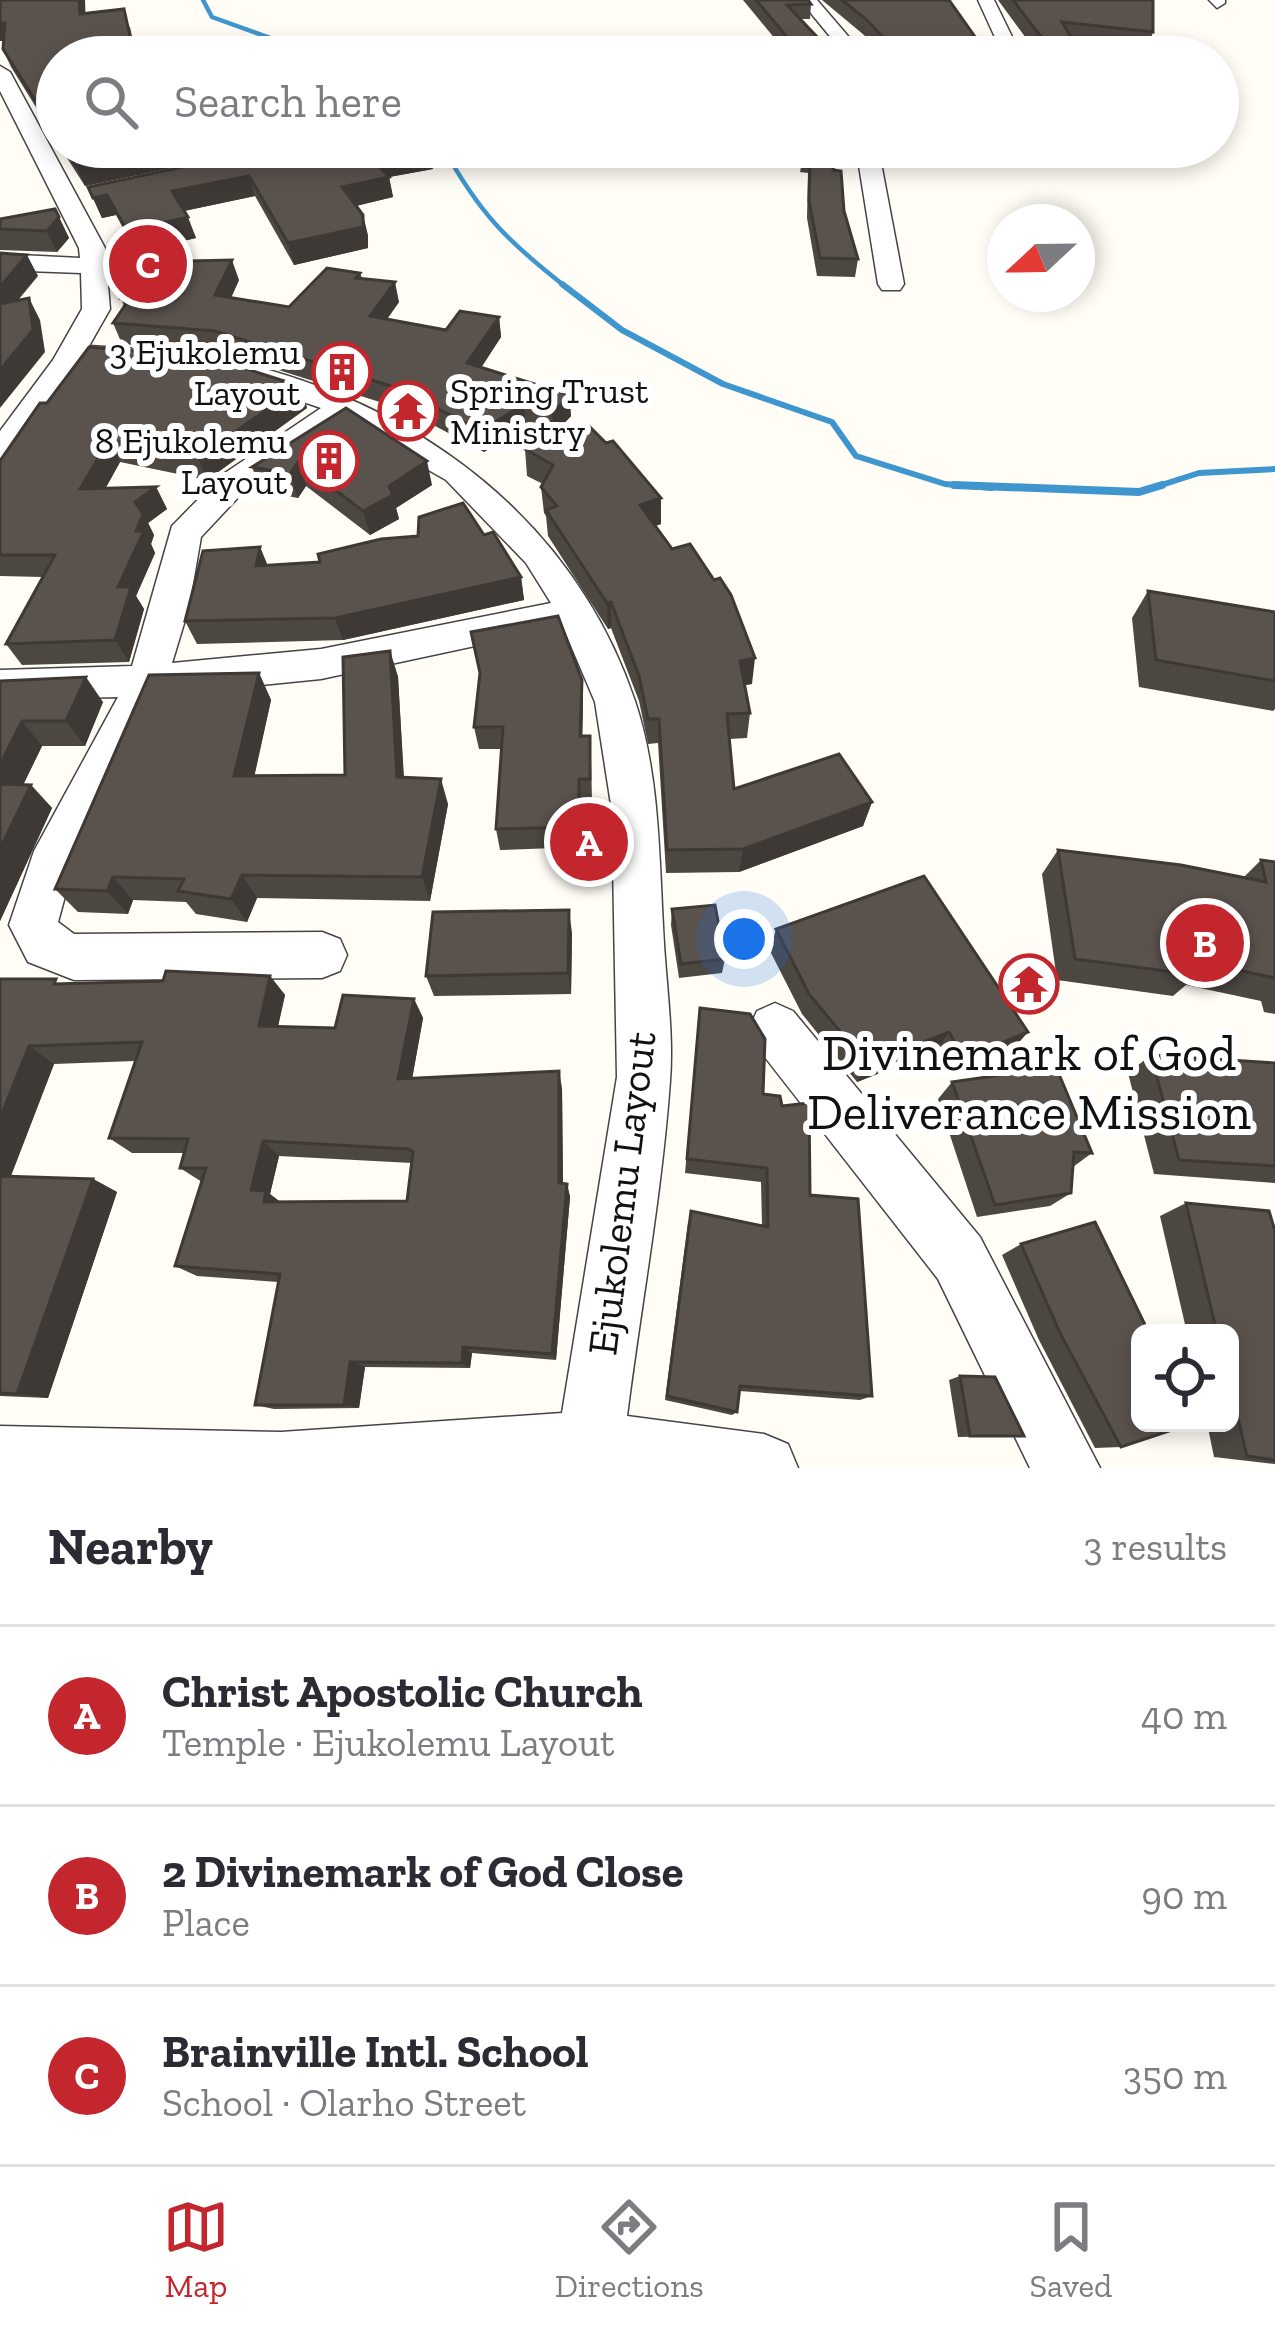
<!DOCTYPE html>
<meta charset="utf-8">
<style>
:root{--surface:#fff;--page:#f7f7f7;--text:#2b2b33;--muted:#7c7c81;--line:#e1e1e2;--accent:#c4262e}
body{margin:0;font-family:"Zilla Slab",serif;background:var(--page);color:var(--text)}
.controls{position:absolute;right:36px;bottom:36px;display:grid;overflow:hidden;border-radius:18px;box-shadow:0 6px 18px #0003}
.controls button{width:108px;height:108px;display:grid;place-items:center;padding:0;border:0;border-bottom:3px solid var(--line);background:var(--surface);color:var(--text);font:60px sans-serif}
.compass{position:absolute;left:987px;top:204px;width:108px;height:108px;border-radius:50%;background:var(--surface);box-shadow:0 6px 18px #0003;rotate:248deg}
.you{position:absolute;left:744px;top:939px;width:42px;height:42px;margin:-30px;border:9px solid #fff;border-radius:50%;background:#1a73e8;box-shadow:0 0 0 18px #1a73e833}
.badge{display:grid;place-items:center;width:78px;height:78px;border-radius:50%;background:var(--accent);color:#fff;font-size:39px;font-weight:700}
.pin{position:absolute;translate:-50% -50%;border:6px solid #fff;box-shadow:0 3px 12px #0006}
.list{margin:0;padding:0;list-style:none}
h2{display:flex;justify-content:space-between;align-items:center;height:156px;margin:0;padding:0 48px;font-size:51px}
h2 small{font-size:39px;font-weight:400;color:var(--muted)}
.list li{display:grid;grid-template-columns:78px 1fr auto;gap:36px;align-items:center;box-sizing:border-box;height:180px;padding:0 48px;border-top:3px solid var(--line)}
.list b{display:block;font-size:45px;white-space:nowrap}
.list p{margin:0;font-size:39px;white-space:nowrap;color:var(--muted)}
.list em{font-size:39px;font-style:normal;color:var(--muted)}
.icon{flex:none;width:66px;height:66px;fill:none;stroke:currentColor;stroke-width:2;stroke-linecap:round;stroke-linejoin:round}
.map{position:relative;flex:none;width:1275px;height:1468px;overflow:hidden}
.search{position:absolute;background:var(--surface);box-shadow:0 6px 18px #0003;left:36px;right:36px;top:36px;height:132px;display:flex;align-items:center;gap:30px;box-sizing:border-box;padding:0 42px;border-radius:66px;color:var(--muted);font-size:45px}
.sheet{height:696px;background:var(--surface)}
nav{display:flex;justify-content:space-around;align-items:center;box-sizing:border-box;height:168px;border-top:3px solid var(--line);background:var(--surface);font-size:33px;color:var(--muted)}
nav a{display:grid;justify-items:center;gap:6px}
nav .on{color:var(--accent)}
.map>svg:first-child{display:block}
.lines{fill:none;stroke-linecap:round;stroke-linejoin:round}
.stream-far2{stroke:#3f96cf;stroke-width:4.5}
.stream-far1{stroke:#3f96cf;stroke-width:6}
.stream{stroke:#3f96cf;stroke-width:8}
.minor-casing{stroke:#444;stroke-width:3}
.minor{fill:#fff;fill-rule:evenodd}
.wall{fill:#4d4742;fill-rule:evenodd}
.shaded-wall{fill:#3f3936}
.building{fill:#5a524d;stroke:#3f3936;stroke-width:3;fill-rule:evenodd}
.labels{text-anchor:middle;stroke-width:12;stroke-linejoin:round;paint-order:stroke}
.far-poi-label{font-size:36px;fill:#111;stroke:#fff;text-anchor:end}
.street-label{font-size:42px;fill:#111;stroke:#fff}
.near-poi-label{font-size:51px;fill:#111;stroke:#fff}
</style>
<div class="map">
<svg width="1275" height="1468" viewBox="0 0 1275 1468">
<rect width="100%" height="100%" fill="#fffdf5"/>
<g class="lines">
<g class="stream-far2">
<path d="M203,0L212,17L323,57"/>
<path d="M443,147C479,213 507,241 566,287"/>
</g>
<g class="stream-far1">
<path d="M562,284L622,330L723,384L832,422L856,456L945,484L992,488"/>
<path d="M1152,488L1199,473L1275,469"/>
</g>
<path class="stream" d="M954,485L1139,492L1162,485"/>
<g class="minor-casing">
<g id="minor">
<path d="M800,0H817L866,57H847Z"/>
<path d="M978,0H994L1022,57H1004Z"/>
<path d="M1209,0H1225V3L1217,8Z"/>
<path d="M0,66L10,72L105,248L110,309L89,346L137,349L151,358L137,367L80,362L11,460L0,463V431L53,360L82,309L81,273L0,270V254L80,258L79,248L0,91Z"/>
<path d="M856,147H878L904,284L900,290H882L878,284Z"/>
<path d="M246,364C424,408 575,523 635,701C659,772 659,852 663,926C665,977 674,1031 670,1081C662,1193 641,1305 627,1416L764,1434L788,1444L798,1468H0V1426L281,1432L562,1413L617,1077L612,811L595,702L563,627L321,679L160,695L73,867L58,922L74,934L322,932L340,939L347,955L340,971L322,978L74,980L28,962L9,925L34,851L118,697L0,700V670L132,666L172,526L222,475L321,408L236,379L231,373L236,367ZM343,421L446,480L526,563L551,603L321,649L172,663L189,607L201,537L246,489Z"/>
<path d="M775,1003L793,1011L980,1237L1100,1468H1030L938,1279L757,1047L749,1029L757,1011Z"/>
</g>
</g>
<use href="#minor" class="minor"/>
</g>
<g class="wall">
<path d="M0,0H85V14L130,27L136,55L256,57H57V141L11,67L3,49L4,41H0Z"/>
<path d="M743,0H808L811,4L810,19H800L830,57H790Z"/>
<path d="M822,0H949L983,48L996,57H884L864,35Z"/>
<path d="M998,0H1153V32L1148,47L1072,39L1079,51L1077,57H1040Z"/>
<path d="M60,147H272L85,186Z"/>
<path d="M805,147L834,170L858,259L855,277L817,276L807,218L808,173L800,172Z"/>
<path d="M433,169L389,177L393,197L356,206L363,215L368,236V248L294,265L255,196L184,211L196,238L136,252L116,215L102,218L88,187Z"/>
<path d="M55,209L69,238L57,252L0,250V219Z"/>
<path d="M360,273L362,278L399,302L387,319L446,330L499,317L501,337L481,368L571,416L554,434L526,425L484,452L405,410L222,352L122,344L113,323L124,306L121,298L239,280L231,298L289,307Z"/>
<path d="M300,386L307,408L207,480L120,462L105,489L156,487L167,509L148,523L154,535L151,544L155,553L136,596L144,609L129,662L22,665L6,644L43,577L0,576V461Z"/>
<path d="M346,408L432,485L396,508L399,519L370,535L306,486L298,498L261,491L252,467Z"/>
<path d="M525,449L661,498V524L655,526L752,684L745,685L750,713L747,738L729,739L734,789L872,802L863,826L739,872L666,873L658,743L648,744L639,701L611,628L608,629L548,536L546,516L544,513L541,487L543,484L527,476Z"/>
<path d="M484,535L521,577L524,600L343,640L197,644L185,621L260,547L268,566L320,562Z"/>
<path d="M1148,591L1275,612V709L1273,711L1139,687L1132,618Z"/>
<path d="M390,651L398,677L404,778L448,804L430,901L257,898L247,922L196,914L186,902L133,900L128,914L78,912L55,889L259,673L271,700L254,776L345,775Z"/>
<path d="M0,681L103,702L85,746H42L23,785H31L52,808L0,921Z"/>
<path d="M583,702L582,736L591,758L592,800L581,801V847L500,850L496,829L502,749H479L474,727Z"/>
<path d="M1058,850L1243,878L1261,860L1275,862V1014L1264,1012L1261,1001L1186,985L1173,996L1057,980L1042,874Z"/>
<path d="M672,909L725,959L722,973L679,978L671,925Z"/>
<path d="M776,929L1028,1032L1011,1051L950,1076L936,1051L857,1082L802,1014L770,951Z"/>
<path d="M572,933L571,994L434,996L426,976Z"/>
<path d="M270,976L285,995L278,1026L335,1028L414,999L423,1018L412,1079L562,1088L563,1184H567L570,1197L556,1360L472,1353L470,1368L365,1367L359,1408L274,1409L255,1405L278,1282L197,1276L175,1266L202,1182L180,1168L184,1153H132L109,1138L135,1061L54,1064L11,1176L93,1179L117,1192L48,1398L0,1396V979L61,984ZM279,1156L412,1163L407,1201L280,1202L270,1194Z"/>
<path d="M700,1008L763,1094L810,1195L872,1396L860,1400L739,1391L737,1412L732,1415L665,1400L688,1223L762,1226L761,1182L685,1173Z"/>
<path d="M1151,1055L1275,1063V1183L1154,1174L1128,1073Z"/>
<path d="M952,1082L1092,1153L1073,1167L1071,1193L1050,1206L977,1217L938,1099Z"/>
<path d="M1186,1203L1275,1231V1464L1214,1457L1207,1423H1230V1333H1187L1160,1216Z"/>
<path d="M1021,1244L1121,1447L1095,1448L1039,1340L1002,1255Z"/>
<path d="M960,1376L1024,1436L958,1437L949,1380Z"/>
</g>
<g class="shaded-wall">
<path d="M79,0H85L86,32L80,14Z"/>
<path d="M0,23H5L12,40L0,41Z"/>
<path d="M171,147H272L85,186L76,166Z"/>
<path d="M429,149L433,169L389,177L393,197L347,208L342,187L373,160Z"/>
<path d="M249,176L255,196L179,212L172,191Z"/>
<path d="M107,195L116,215L102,218L93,198Z"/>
<path d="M363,215L368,236V248L294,265L288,243Z"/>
<path d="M59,217L69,238L57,252L47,231Z"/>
<path d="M188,217L196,238L136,252L127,231Z"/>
<path d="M27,255L38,276L0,322V287Z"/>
<path d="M232,260L239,280L223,315L215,295Z"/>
<path d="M395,282L399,302L375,336L370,316Z"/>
<path d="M29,298L40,320L45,352L0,408V370Z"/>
<path d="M499,317L501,337L470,384L467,363Z"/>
<path d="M300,386L307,408L207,480L198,458Z"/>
<path d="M570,395L571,416L554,434L552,413Z"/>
<path d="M524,404L526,425L484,452L481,431Z"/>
<path d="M109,440L120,462L93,511L80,489Z"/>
<path d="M427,461L432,485L396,508L399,519L370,535L363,511L389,486Z"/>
<path d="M298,462L306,486L298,498L290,474Z"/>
<path d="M156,487L167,509L148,523L154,535L151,544L155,553L136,596L144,609L129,662L115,640L118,587L136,531L135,502Z"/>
<path d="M661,498V524L640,531V505Z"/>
<path d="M260,547L269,570L256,566Z"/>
<path d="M521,577L524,600L343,640L335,618Z"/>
<path d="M611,602V628L608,629L607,603Z"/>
<path d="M390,651L398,677L405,802L397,777Z"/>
<path d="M755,658L752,684L737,686L740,661Z"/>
<path d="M259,673L271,700L249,801L234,776Z"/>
<path d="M86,677L103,702L85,746L66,721Z"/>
<path d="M582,680L583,702L582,758L580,736Z"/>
<path d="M22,721L42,746L12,808L0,795V765Z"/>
<path d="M441,779L448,804L430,901L422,877Z"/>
<path d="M579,779L581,801V847L579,827Z"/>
<path d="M31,785L52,808L0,921V849Z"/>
<path d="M872,802L863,826L739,872L743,849Z"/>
<path d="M242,875L257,898L247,922L231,899Z"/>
<path d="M113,877L133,900L128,914L107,891Z"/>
<path d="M569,910L572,933L571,994L568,973Z"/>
<path d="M270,976L285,995L274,1044L259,1026Z"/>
<path d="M414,999L423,1018L409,1096L398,1079Z"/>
<path d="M949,1032L936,1051L857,1082L867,1064Z"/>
<path d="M1028,1032L1011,1051L950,1076L964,1058Z"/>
<path d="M29,1046L54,1064L6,1188L0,1185V1118Z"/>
<path d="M559,1071L562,1088L563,1196L559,1183Z"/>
<path d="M263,1141L279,1156L270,1194L283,1204L280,1214L251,1190Z"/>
<path d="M93,1179L117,1192L48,1398L17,1394Z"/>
<path d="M567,1184L570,1197L556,1360L552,1354Z"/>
<path d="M463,1347L472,1353L470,1368L462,1363Z"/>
<path d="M350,1362L365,1367L359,1408L344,1405Z"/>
</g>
<g class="building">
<path d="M0,0H79L80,14L124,9L134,55L240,41L256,57H57V135L3,49L5,23H0Z"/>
<path d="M756,0H808L811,4L787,5L819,39L830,57H804Z"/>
<path d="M842,0H949L983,48L996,57H901L867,20Z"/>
<path d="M1013,0H1153V32L1062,22L1079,51L1051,50Z"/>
<path d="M322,44L341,57H263Z"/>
<path d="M64,147H171L76,166Z"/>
<path d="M277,147H427L429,149L373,160L389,177L342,187L363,215V227L288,243L249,176L172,191L188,217L127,231L107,195L93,198L88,187Z"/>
<path d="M805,147H838L833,170L841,171L844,211L858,259L820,258L809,201L810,157L802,156Z"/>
<path d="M55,209L59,217L47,231L0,229V219Z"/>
<path d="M0,253L27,255L0,287Z"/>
<path d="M232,260L215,295L289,307L327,268L360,273L356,278L395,282L370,316L446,330L460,311L499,317L467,363L570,395L552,413L524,404L481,431L400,389L215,331L113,323L130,298H121L143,262Z"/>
<path d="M29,298L33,330L0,370V304Z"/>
<path d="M89,347L209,357L300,386L198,458L109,440L80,489L156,487L135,502L143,514L136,531H144L118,587H131L115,640L6,644L55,555H0V461L40,403H47Z"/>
<path d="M346,408L427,461L389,486L393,495L363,511L298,462L290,474L252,467Z"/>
<path d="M589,426L606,443L613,441L661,498L640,505L672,549L690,544L714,580L720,578L731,595L755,658L740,661L750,713L727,714L734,789L839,754L872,802L743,849L667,850L659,719H648L639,676L611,602L607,603L546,510L557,506L541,487L553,465L525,449Z"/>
<path d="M463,503L484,535L493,532L521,577L335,618L185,621L203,551L260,547L256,566L320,562L318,554L381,539L418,536L419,517Z"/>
<path d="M1148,591L1275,612V681L1156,660Z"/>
<path d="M558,616L582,680L580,736H590V779H579V827L496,829L503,727H474L480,673L471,632Z"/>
<path d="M390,651L397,777L441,779L422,877L242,875L231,899L178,891L184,879L113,877L107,891L55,889L149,675L259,673L234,776L345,775L343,657Z"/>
<path d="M86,677L66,721H22L0,765V681Z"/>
<path d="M0,784L31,785L0,849Z"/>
<path d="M1058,850L1181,865L1266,882L1261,860L1275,862V978L1192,960L1196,975L1075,959Z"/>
<path d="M924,876L1028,1032L964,1058L949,1032L867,1064L809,994L776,929Z"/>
<path d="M715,905L725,959L681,964L672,909Z"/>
<path d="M569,910L568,973L426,976L433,912Z"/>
<path d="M166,971L270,976L259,1026L335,1028L343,995L414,999L398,1079L559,1071V1183L567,1184L552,1354L463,1347L462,1363L350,1362L344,1405H255L280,1274L175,1266L206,1168H180L188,1139L109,1138L142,1042L29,1046L0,1118V979H56L54,984L163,981ZM263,1141L409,1149L413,1152L407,1201L264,1202L266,1191L251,1190Z"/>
<path d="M700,1008L750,1014L765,1039L763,1094L780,1096L782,1106L809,1103L810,1195L858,1199L872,1396L740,1386L737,1412L667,1396L691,1211L768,1227L767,1168L687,1159Z"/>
<path d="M1151,1055L1275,1063V1166L1179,1160Z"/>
<path d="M1056,1067L1092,1153L1074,1152L1071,1193L995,1205L952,1082Z"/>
<path d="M0,1176L93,1179L17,1394L0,1393Z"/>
<path d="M1186,1203L1269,1211L1275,1231V1460L1247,1456L1230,1385V1333H1217Z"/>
<path d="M1095,1222L1149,1333H1140V1423H1193L1121,1447L1060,1333L1021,1244Z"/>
<path d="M960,1376L995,1377L1024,1436H970Z"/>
</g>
<defs>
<g id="building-ring" transform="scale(3)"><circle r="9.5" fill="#fff" stroke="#c4262e" stroke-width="1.5"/><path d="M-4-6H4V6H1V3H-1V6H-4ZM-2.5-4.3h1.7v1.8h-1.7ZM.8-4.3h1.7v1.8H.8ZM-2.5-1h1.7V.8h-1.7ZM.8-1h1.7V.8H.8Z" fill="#c4262e"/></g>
<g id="temple-ring" transform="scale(3)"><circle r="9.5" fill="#fff" stroke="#c4262e" stroke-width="1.5"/><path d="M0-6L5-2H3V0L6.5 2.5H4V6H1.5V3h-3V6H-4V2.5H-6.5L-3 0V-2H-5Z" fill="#c4262e"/></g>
</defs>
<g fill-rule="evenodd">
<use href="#building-ring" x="342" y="372"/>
<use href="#temple-ring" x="408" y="411"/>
<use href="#building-ring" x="329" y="461"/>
<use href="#temple-ring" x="1029" y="984"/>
</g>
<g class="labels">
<g class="far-poi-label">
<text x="300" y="364">3 Ejukolemu<tspan x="300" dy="41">Layout</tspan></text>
<text x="450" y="403" text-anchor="start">Spring Trust<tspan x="450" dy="41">Ministry</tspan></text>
<text x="287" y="453">8 Ejukolemu<tspan x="287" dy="41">Layout</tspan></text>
</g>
<g class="street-label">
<text transform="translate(621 1193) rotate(-83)" y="15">Ejukolemu Layout</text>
</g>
<g class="near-poi-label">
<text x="1029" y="1070">Divinemark of God<tspan x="1029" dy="59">Deliverance Mission</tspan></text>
</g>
</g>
</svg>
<div class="controls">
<button><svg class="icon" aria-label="locate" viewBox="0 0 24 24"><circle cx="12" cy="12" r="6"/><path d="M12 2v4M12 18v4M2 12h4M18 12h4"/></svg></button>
</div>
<svg class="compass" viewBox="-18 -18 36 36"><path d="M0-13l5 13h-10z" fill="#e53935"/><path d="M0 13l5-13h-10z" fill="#7c7c81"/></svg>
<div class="you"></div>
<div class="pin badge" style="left:589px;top:842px">A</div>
<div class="pin badge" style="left:1205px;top:943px">B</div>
<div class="pin badge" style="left:148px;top:264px">C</div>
<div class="search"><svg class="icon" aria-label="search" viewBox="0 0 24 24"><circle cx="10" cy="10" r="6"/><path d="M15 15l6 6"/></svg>Search here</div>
</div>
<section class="sheet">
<h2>Nearby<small>3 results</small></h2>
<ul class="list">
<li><span class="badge">A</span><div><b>Christ Apostolic Church</b><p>Temple · Ejukolemu Layout</p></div><em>40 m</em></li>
<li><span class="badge">B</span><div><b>2 Divinemark of God Close</b><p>Place</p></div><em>90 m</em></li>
<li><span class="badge">C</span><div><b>Brainville Intl. School</b><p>School · Olarho Street</p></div><em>350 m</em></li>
</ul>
</section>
<nav>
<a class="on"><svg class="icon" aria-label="map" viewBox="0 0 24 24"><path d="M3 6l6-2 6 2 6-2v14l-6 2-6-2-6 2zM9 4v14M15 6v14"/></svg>Map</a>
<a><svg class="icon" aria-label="directions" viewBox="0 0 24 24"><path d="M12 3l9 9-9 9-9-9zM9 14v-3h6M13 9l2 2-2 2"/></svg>Directions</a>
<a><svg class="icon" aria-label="saved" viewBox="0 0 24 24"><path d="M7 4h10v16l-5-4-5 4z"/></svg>Saved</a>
</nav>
